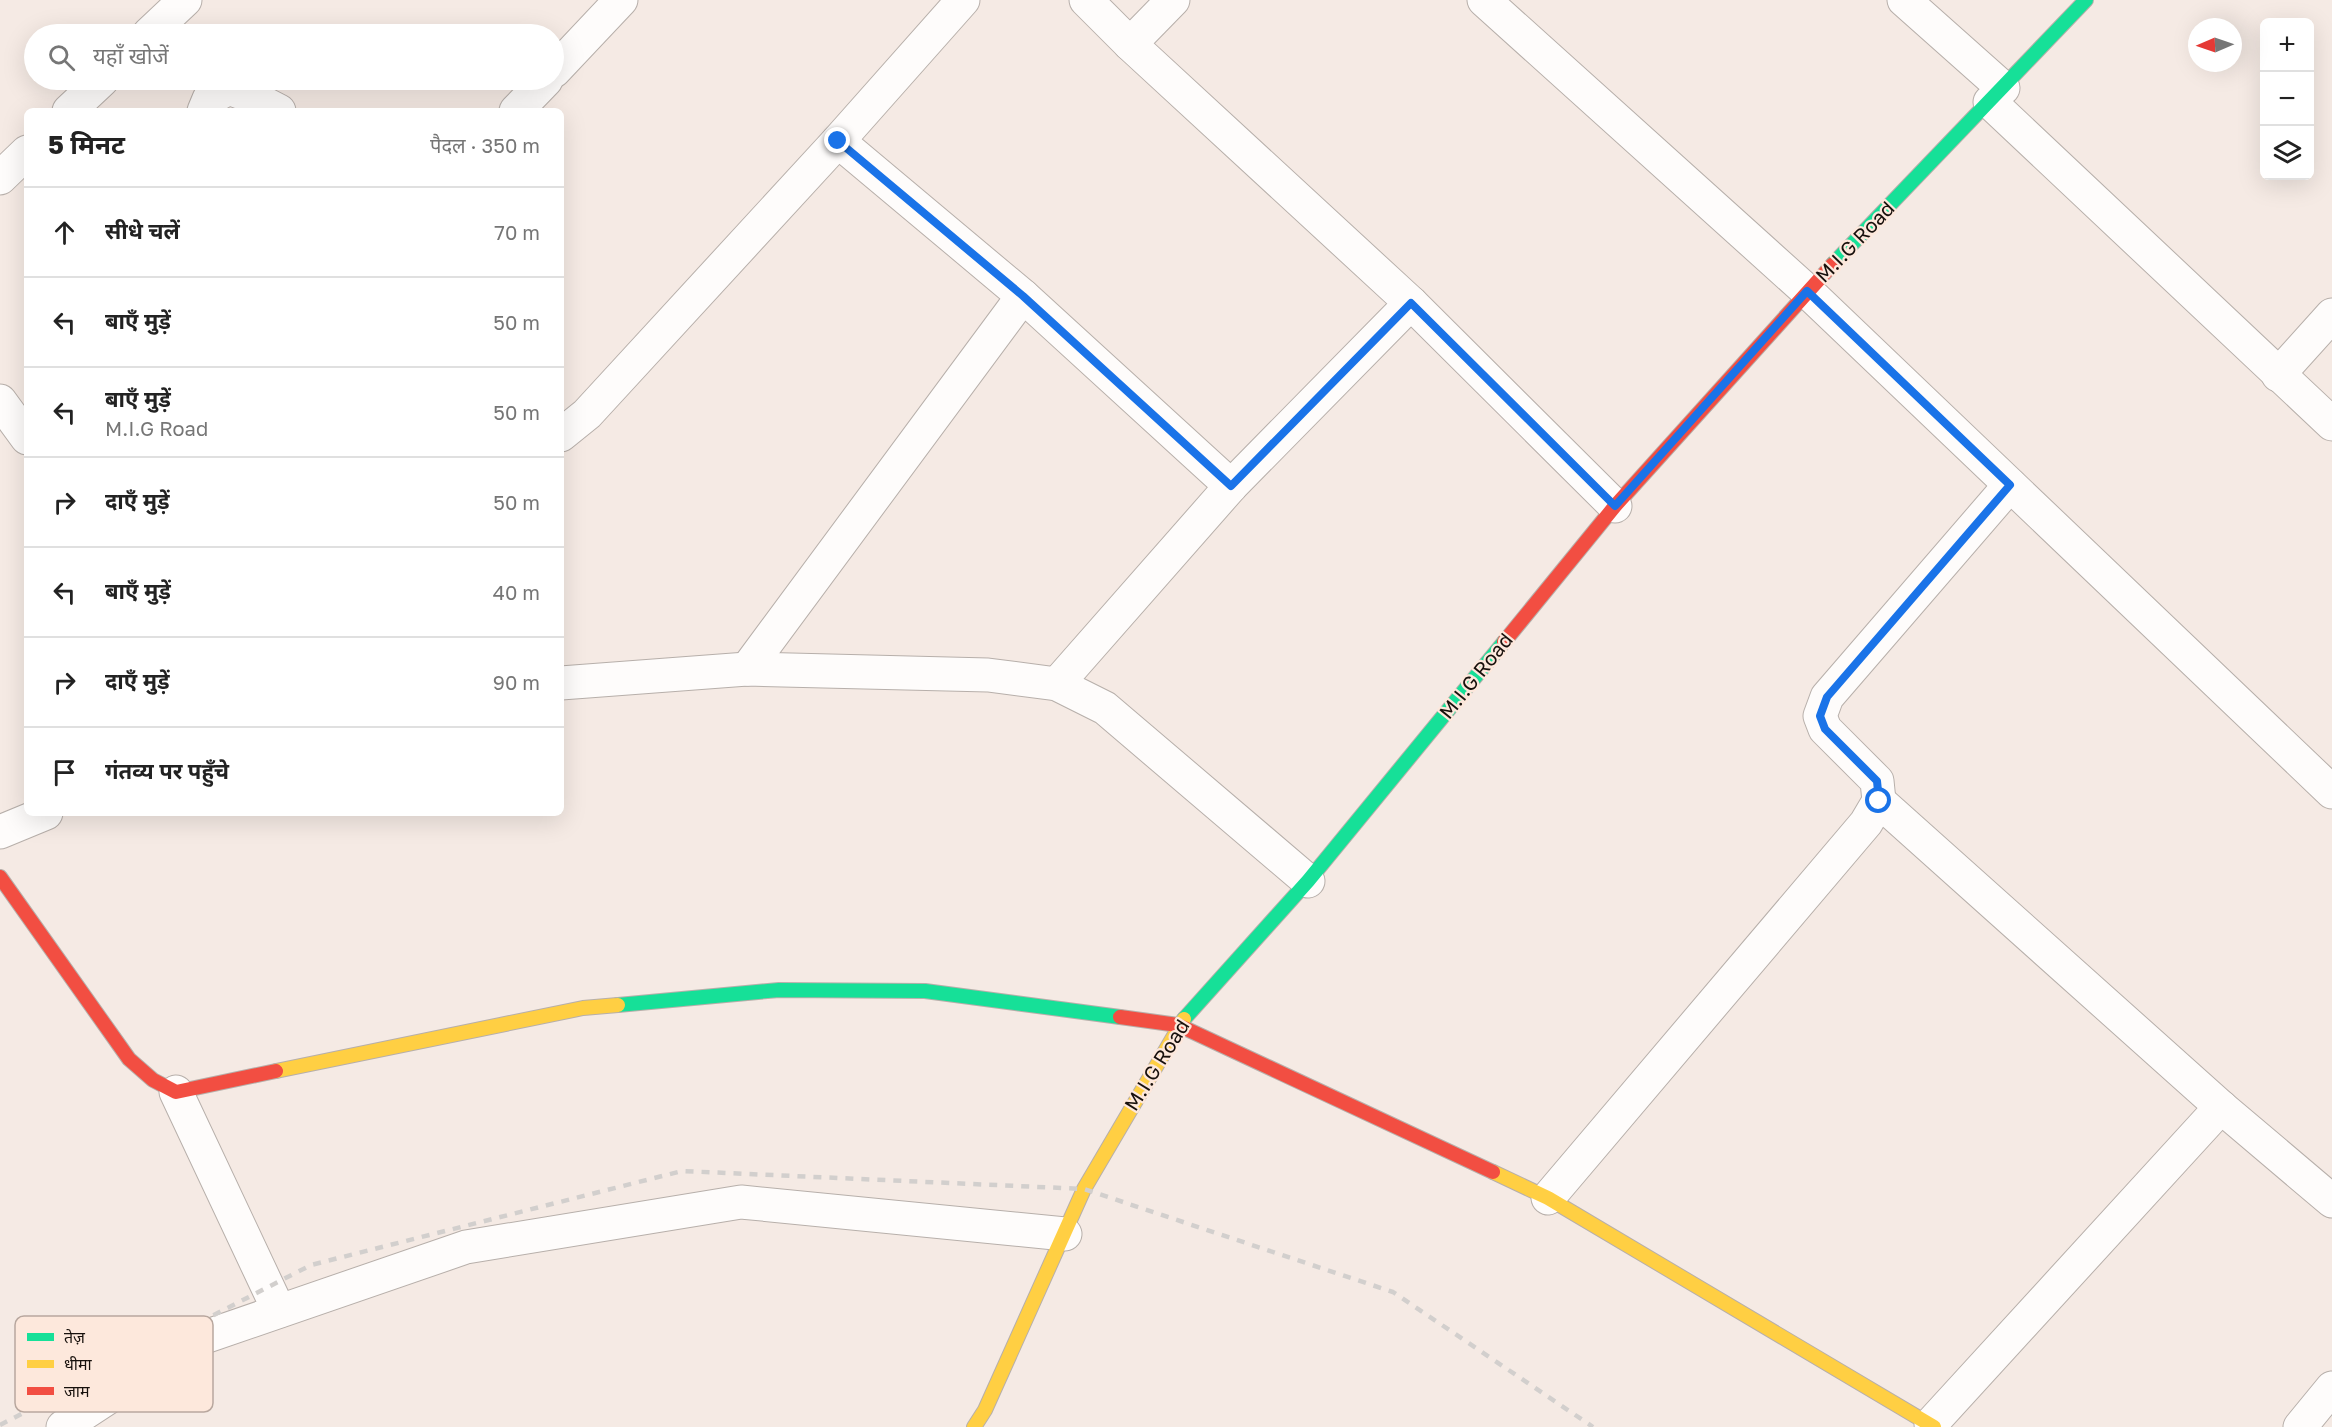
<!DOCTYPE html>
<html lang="hi">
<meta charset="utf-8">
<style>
:root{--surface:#fff;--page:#f2f2f2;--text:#222;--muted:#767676;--line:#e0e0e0}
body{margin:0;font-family:"Golos Text","Noto Sans Devanagari",sans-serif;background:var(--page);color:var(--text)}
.controls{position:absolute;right:18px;top:18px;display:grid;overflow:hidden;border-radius:9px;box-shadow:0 6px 24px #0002}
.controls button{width:54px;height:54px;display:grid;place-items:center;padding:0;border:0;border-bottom:2px solid var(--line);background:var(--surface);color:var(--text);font:30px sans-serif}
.compass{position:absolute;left:2188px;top:18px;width:54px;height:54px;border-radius:50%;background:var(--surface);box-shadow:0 6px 24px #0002;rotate:268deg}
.stop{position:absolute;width:18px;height:18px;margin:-14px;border:4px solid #1a73e8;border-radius:50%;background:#fff}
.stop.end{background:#1a73e8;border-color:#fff;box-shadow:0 2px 6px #0008}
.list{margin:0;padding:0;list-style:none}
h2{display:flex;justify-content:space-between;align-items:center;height:78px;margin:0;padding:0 24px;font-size:26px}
h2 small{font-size:20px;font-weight:400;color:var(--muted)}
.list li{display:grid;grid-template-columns:39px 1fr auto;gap:18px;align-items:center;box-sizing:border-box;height:90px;padding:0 24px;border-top:2px solid var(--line)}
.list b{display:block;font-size:22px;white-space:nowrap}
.list p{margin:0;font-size:20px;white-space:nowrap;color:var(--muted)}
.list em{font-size:20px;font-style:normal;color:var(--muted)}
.icon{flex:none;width:33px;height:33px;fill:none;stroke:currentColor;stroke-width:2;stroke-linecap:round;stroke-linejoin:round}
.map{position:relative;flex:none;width:2332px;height:1427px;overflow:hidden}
.search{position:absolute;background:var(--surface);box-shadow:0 6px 24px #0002;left:24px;top:24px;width:540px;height:66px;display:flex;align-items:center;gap:15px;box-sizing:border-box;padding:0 21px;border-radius:33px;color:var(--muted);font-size:22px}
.panel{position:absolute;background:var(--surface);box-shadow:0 6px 24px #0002;left:24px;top:108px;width:540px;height:708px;border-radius:9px}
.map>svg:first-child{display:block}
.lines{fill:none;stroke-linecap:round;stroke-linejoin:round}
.street-casing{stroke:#b7afaa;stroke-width:35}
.fast-casing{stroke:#b7afaa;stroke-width:16}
.slow-casing{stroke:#b7afaa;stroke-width:16}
.jam-casing{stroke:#b7afaa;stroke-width:16}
.street{stroke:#fefcfb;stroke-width:33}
.fast{stroke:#16e098;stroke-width:14}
.slow{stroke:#ffcf43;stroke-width:14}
.jam{stroke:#f24e42;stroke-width:14}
.rail{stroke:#d2cfcd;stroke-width:4.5;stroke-dasharray:8 8;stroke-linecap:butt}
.route{stroke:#1a73e8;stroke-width:8}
.labels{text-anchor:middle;stroke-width:4.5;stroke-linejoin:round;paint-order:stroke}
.street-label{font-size:20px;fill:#17100c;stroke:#fde8dc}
.key{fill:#fde8dc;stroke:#b8a79e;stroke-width:1.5}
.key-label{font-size:16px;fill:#17100c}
</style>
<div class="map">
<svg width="2332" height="1427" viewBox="0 0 2332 1427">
<rect width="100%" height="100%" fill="#f5eae4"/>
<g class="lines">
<g class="street-casing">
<g id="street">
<path d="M1086,0L1130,44L1411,303L1615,506"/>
<path d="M1484,0L1807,291L2332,792"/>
<path d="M1904,0L2003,88"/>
<path d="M149,34L185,0"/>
<path d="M1130,44L1173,0"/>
<path d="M554,71L621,0"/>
<path d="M1990,102L2332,424"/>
<path d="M69,111L102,80"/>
<path d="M204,111L209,99L229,88L250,96L279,111"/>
<path d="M516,111L546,80"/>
<path d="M838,141L1023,296L1231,486"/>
<path d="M0,178L27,152"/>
<path d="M2278,375L2332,315"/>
<path d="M0,401L27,438"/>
<path d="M561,435L587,414L838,141L963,0"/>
<path d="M747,669L1023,296"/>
<path d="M561,683L747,669L988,675L1057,684L1105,708L1308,881"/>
<path d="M1057,684L1231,486L1411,303"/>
<path d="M1879,801L2221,1107L2332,1201"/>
<path d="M0,832L46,813"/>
<path d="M176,1092L279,1311"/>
<path d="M1548,1198L1866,823L1879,801L1877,781L1825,729L1820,716L1827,697L2010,485"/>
<path d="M1931,1424L2221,1107"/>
<path d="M63,1427L196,1340L466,1247L741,1202L1065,1234"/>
<path d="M2300,1427L2332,1388"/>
</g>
</g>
<g class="fast-casing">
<g id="fast">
<path d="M1833,264L2086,0"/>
<path d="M618,1005L779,990L925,991L1120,1017"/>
<path d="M1184,1019L1308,881L1504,642"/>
</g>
</g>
<g class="slow-casing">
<g id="slow">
<path d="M276,1071L583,1008L618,1005"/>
<path d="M1493,1172L1548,1198L1934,1427"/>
<path d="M974,1427L985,1410L1084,1189L1184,1019"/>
</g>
</g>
<g class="jam-casing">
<g id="jam">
<path d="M1504,642L1615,506L1833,264"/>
<path d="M0,877L129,1059L153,1080L176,1092L276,1071"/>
<path d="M1120,1017L1178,1025L1493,1172"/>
</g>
</g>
<use href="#street" class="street"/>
<use href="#fast" class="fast"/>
<use href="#slow" class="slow"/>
<use href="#jam" class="jam"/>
<path class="rail" d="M0,1425L311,1265L682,1171L1084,1189L1393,1292L1593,1427"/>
</g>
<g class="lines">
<path class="route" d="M838,141L1023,296L1231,486L1411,303L1615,506L1807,291L2010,485L1827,697L1820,716L1825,729L1877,781L1879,801"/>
</g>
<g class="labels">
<g class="street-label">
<text transform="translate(1855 242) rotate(-46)" y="7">M.I.G Road</text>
<text transform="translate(1476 676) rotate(-51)" y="7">M.I.G Road</text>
<text transform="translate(1157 1065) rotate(-58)" y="7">M.I.G Road</text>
</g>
</g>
<rect x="15" y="1316" width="198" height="96" rx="9" class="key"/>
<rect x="27" y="1333" width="27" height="8" fill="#16e098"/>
<rect x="27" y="1360" width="27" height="8" fill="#ffcf43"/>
<rect x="27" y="1387" width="27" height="8" fill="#f24e42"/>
<g class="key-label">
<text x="64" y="1343">तेज़</text>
<text x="64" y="1370">धीमा</text>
<text x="64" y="1397">जाम</text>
</g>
</svg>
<div class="controls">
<button>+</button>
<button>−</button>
<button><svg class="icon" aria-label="layers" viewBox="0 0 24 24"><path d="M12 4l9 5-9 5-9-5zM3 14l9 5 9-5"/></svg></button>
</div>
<svg class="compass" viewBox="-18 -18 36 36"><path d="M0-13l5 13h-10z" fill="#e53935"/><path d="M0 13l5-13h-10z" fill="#767676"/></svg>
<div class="stop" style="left:1879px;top:801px"></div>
<div class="stop end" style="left:838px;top:141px"></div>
<div class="search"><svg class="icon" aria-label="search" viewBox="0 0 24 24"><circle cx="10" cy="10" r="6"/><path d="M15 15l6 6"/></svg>यहाँ खोजें</div>
<section class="panel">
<h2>5 मिनट<small>पैदल · 350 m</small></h2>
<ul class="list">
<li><svg class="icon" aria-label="ahead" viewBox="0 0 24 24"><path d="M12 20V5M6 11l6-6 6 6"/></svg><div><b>सीधे चलें</b></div><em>70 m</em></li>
<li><svg class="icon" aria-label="left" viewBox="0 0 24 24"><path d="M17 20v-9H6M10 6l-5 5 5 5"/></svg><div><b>बाएँ मुड़ें</b></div><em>50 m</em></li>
<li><svg class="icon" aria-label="left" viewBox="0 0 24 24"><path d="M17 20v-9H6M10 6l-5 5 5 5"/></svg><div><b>बाएँ मुड़ें</b><p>M.I.G Road</p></div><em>50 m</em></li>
<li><svg class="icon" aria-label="right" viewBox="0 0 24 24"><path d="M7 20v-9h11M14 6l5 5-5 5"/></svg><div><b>दाएँ मुड़ें</b></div><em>50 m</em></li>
<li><svg class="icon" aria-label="left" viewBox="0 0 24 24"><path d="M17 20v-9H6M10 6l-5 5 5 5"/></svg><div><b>बाएँ मुड़ें</b></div><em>40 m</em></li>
<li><svg class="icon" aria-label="right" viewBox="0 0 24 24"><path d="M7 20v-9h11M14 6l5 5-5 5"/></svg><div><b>दाएँ मुड़ें</b></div><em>90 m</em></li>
<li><svg class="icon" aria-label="arrive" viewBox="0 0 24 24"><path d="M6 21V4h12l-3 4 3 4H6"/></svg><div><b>गंतव्य पर पहुँचे</b></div></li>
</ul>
</section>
</div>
